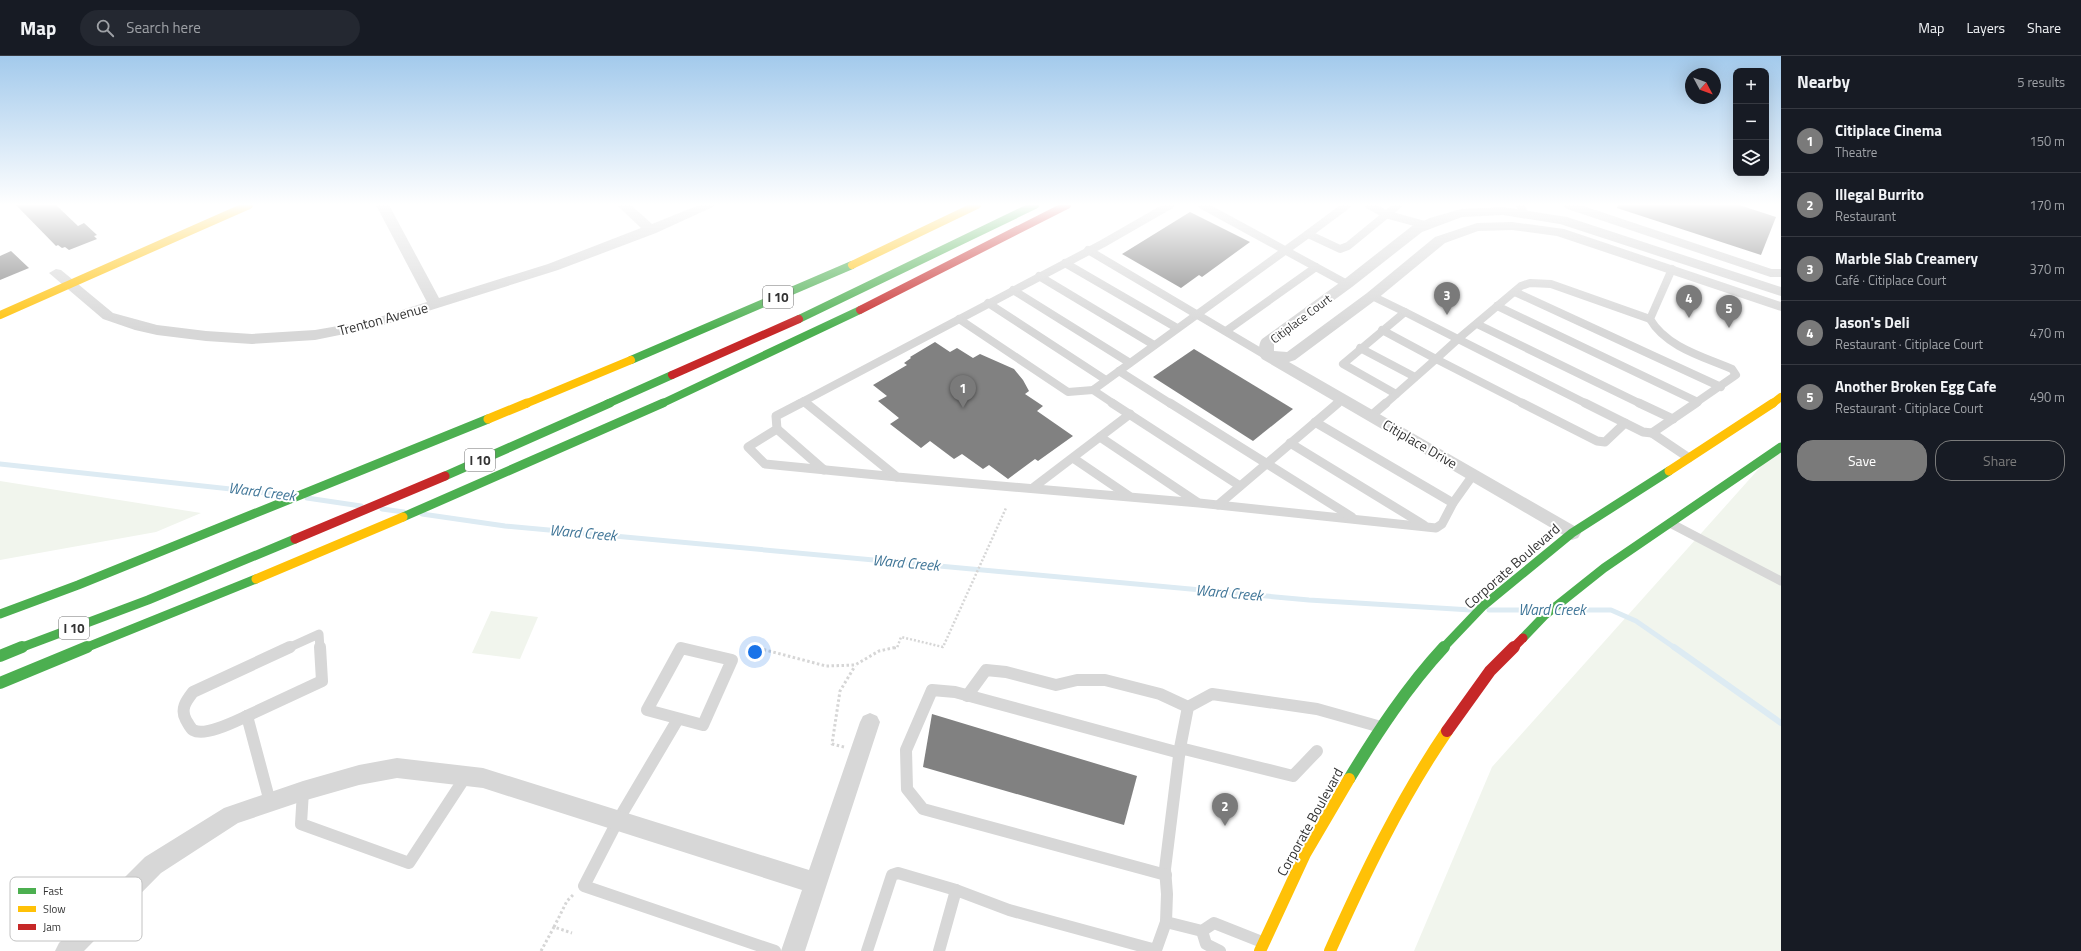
<!DOCTYPE html>
<meta charset="utf-8">
<style>
:root{--surface:#171b24;--page:#242831;--text:#f1f3f6;--muted:#9ea1a6;--line:#363941;--accent:#7a7a7a}
body{margin:0;font-family:"Titillium Web",sans-serif;background:var(--page);color:var(--text)}
.controls{position:absolute;right:12px;top:12px;display:grid;overflow:hidden;border-radius:8px;box-shadow:0 4px 16px #0002}
.controls button{width:36px;height:36px;display:grid;place-items:center;padding:0;border:0;border-bottom:1px solid var(--line);background:var(--surface);color:var(--text);font:20px sans-serif}
.compass{position:absolute;left:1685px;top:12px;width:36px;height:36px;border-radius:50%;background:var(--surface);box-shadow:0 4px 16px #0002;rotate:131deg}
.you{position:absolute;left:755px;top:596px;width:14px;height:14px;margin:-10px;border:3px solid #fff;border-radius:50%;background:#1a73e8;box-shadow:0 0 0 6px #1a73e833}
.badge{display:grid;place-items:center;width:26px;height:26px;border-radius:50%;background:var(--accent);color:#fff;font-size:13px;font-weight:700}
.pin{position:absolute;translate:-50% -33px;filter:drop-shadow(0 1px 2px #0008)}
.pin::after{content:'';position:absolute;top:21px;width:14px;height:12px;background:inherit;clip-path:polygon(0 0,100% 0,50% 100%)}
.list{margin:0;padding:0;list-style:none}
h2{display:flex;justify-content:space-between;align-items:center;height:52px;margin:0;padding:0 16px;font-size:17px}
h2 small{font-size:13px;font-weight:400;color:var(--muted)}
.list li{display:grid;grid-template-columns:26px 1fr auto;gap:12px;align-items:center;box-sizing:border-box;height:64px;padding:0 16px;border-top:1px solid var(--line)}
.list b{display:block;font-size:15px;white-space:nowrap}
.list p{margin:0;font-size:13px;white-space:nowrap;color:var(--muted)}
.list em{font-size:13px;font-style:normal;color:var(--muted)}
.actions{display:flex;gap:8px;padding:12px 16px}
.actions a{flex:1;padding:9px 0;border:1px solid var(--accent);border-radius:16px;text-align:center;font-size:14px;color:var(--accent)}
.actions .main{background:var(--accent);color:#fff}
.icon{flex:none;width:22px;height:22px;fill:none;stroke:currentColor;stroke-width:2;stroke-linecap:round;stroke-linejoin:round}
.map{position:relative;flex:none;width:1781px;height:895px;overflow:hidden}
header{display:flex;align-items:center;gap:24px;box-sizing:border-box;height:56px;padding:0 20px;background:var(--surface);border-bottom:1px solid var(--line)}
header strong{font-size:19px}
nav{display:flex;gap:22px;margin-inline-start:auto;font-size:14px}
.search{width:280px;height:36px;background:var(--page);display:flex;align-items:center;gap:10px;box-sizing:border-box;padding:0 14px;border-radius:22px;color:var(--muted);font-size:15px}
main{display:flex}
aside{flex:1;background:var(--surface)}
.map>svg:first-child{display:block}
.green{fill:#f1f5ed}
.lines{fill:none;stroke-linecap:round;stroke-linejoin:round}
.stream-far1{stroke:#ddebf3;stroke-width:5}
.stream{stroke:#ddebf3;stroke-width:6}
.building{fill:#818181}
.path-far1{stroke:#d6d6d6;stroke-width:2.5;stroke-dasharray:2 2;stroke-linecap:butt}
.path{stroke:#d6d6d6;stroke-width:3;stroke-dasharray:2.5 2.5;stroke-linecap:butt}
.lane-far2{stroke:#d7d7d7;stroke-width:8}
.lane-far1{stroke:#d7d7d7;stroke-width:9}
.lane{stroke:#d7d7d7;stroke-width:12}
.street{fill:#d7d7d7;fill-rule:evenodd}
.fast-far2{stroke:#4caf50;stroke-width:8}
.fast-far1{stroke:#4caf50;stroke-width:9}
.fast{stroke:#4caf50;stroke-width:12}
.slow-far2{stroke:#ffc107;stroke-width:8}
.slow-far1{stroke:#ffc107;stroke-width:9}
.slow{stroke:#ffc107;stroke-width:12}
.jam-far2{stroke:#c62828;stroke-width:8}
.jam-far1{stroke:#c62828;stroke-width:9}
.jam{stroke:#c62828;stroke-width:12}
.labels{text-anchor:middle;stroke-width:4;stroke-linejoin:round;paint-order:stroke}
.far-street-label{font-size:12px;fill:#333;stroke:#fff}
.shield{fill:#fff;stroke:#707070;stroke-width:1}
.shield-label{font-size:13px;font-weight:bold;fill:#333}
.street-label{font-size:14px;fill:#333;stroke:#fff}
.water-label{font-size:15px;font-style:italic;fill:#3f7597;stroke:#fff}
.key{fill:#fff;stroke:#c2c2c2;stroke-width:1}
.key-label{font-size:11px;fill:#333}
</style>
<header>
<strong>Map</strong>
<div class="search"><svg class="icon" aria-label="search" viewBox="0 0 24 24"><circle cx="10" cy="10" r="6"/><path d="M15 15l6 6"/></svg>Search here</div>
<nav><a>Map</a><a>Layers</a><a>Share</a></nav>
</header>
<main>
<div class="map">
<svg width="1781" height="895" viewBox="0 0 1781 895">
<rect width="100%" height="100%" fill="#fff"/>
<g class="green">
<path d="M1781,388V895H1414L1492,711Z"/>
<path d="M0,425L201,457L156,476L0,504Z"/>
<path d="M491,555L538,561L520,603L472,597Z"/>
</g>
<g class="lines">
<g class="stream-far1">
<path d="M0,408L285,439"/>
<path d="M307,442L361,450"/>
<path d="M382,453L404,456"/>
<path d="M422,458L505,470L1309,544L1471,554"/>
<path d="M1489,554H1539"/>
<path d="M1561,554H1611L1636,565L1675,592"/>
</g>
<path class="stream" d="M1674,591L1781,667"/>
</g>
<g class="building">
<path d="M16,149H56L78,170L84,167L97,179L94,180L97,183L69,194L65,191L62,192L58,189L56,190Z"/>
<path d="M1618,149H1739L1776,161L1761,199L1617,152Z"/>
<path d="M1190,156L1250,186L1202,221L1199,219L1181,232L1122,198Z"/>
<path d="M11,195L29,212L0,224V200Z"/>
<path d="M935,286L950,296L957,292L973,302L980,298L1014,313L1023,324L1029,335L1025,338L1043,350L1037,355L1073,380L1038,405L1035,403L1008,423L989,409L983,413L962,398L954,403L930,385L921,392L890,368L899,362L878,345L887,340L873,329L907,309L904,307L911,302L910,301Z"/>
<path d="M1194,293L1293,353L1253,385L1153,321Z"/>
<path d="M932,658L1137,720L1124,769L923,711Z"/>
</g>
<g class="lines">
<g class="path-far1">
<path d="M752,591L758,592"/>
<path d="M894,592H897L901,581L943,591L1006,452"/>
</g>
<g class="path">
<path d="M754,591L826,610L855,609L879,595L897,591"/>
<path d="M844,691L832,688L840,635L855,610"/>
<path d="M554,871L567,845L574,838"/>
<path d="M541,895L554,871L572,877"/>
</g>
<g class="lane-far2">
<path d="M1202,149L1347,228"/>
<path d="M1369,149L1385,158L1425,169"/>
<path d="M1520,149L1524,157"/>
<path d="M1568,149L1771,217H1781"/>
<path d="M1308,178L1347,149"/>
<path d="M1088,194L1267,300"/>
<path d="M1065,207L1177,272"/>
<path d="M1672,213L1650,263C1666,291 1704,301 1732,313L1736,319L1694,348"/>
<path d="M1039,220L1154,289"/>
<path d="M1013,234L1130,307"/>
<path d="M1515,236L1721,331"/>
<path d="M1372,240L1405,256L1343,308L1396,338"/>
<path d="M988,247L1106,324"/>
<path d="M1497,250L1698,346"/>
<path d="M1405,256L1458,283L1521,230L1530,227L1551,228L1650,263"/>
<path d="M959,263L1068,336L1093,334L1308,178L1340,193L1348,190L1398,149"/>
<path d="M1477,268L1641,348"/>
<path d="M1382,274L1436,303L1458,283L1587,348"/>
<path d="M1226,275L1316,211"/>
<path d="M1360,292L1415,321"/>
<path d="M1119,315L1171,348"/>
<path d="M1093,334L1114,348"/>
<path d="M799,348L804,345"/>
<path d="M807,348L804,345L1102,188L1170,149"/>
<path d="M1336,348L1342,343"/>
<path d="M1385,348L1436,303L1524,348"/>
</g>
<g class="lane-far1">
<path d="M801,347L776,360L777,373L748,391L765,408L897,421"/>
<path d="M806,347L897,421L1199,447L1436,472L1442,468L1453,447L1473,419"/>
<path d="M1112,347L1240,430"/>
<path d="M1170,347L1352,461"/>
<path d="M1522,347L1597,385L1605,386L1625,367L1643,376L1652,377"/>
<path d="M1585,347L1625,367"/>
<path d="M1639,347L1673,363"/>
<path d="M1371,360L1386,347"/>
<path d="M1315,366L1453,447"/>
<path d="M777,373L824,414"/>
<path d="M1100,381L1197,446"/>
<path d="M1290,387L1424,469"/>
<path d="M1073,402L1129,440"/>
<path d="M1689,402L1652,377L1696,347"/>
<path d="M1034,431L1130,358"/>
<path d="M1218,449L1338,347"/>
<path d="M1670,467L1781,525"/>
<path d="M288,592L319,578L320,592"/>
<path d="M681,592H683"/>
</g>
<g class="lane">
<path d="M681,592L732,604L703,669L647,654Z"/>
<path d="M967,640L986,614L1006,616L1056,629L1077,624H1105L1160,638L1188,651"/>
<path d="M247,660L270,746"/>
<path d="M247,660C236,665 205,681 193,674C190,672 188,667 186,664C180,653 186,645 193,636L290,591"/>
<path d="M247,660L322,625L320,591"/>
<path d="M678,663L617,766L584,830L775,895"/>
<path d="M1180,692L1165,813L1167,838L1166,866L1202,875L1214,867L1262,886"/>
<path d="M1317,695L1293,720L1180,692L1188,651L1212,638L1317,653L1381,671"/>
<path d="M303,735L301,768L409,807L466,720"/>
<path d="M1166,819L923,753L907,733L906,694L932,634L955,636L1180,697"/>
<path d="M1202,875L1206,888L1220,895"/>
<path d="M867,895L892,819L898,817L956,834"/>
<path d="M939,895L956,834L1009,854L1156,894L1166,866"/>
</g>
<g class="street">
<path d="M376,149H389L439,242L548,208L641,172L617,149H631L652,168L699,149H717L656,177L558,214L374,272L315,284L252,288L206,285L157,279L135,274L103,263L49,217L56,213L61,214L113,257L157,269L206,275L252,278L315,274L367,265L427,246Z"/>
<path d="M1503,151L1567,161L1781,231V240L1560,168L1503,159L1462,161L1422,176L1352,231L1274,288V295L1287,296L1367,237L1435,181L1477,167L1512,166L1564,173L1781,246V255L1557,180L1512,174L1478,175L1445,187L1377,243L1295,304L1289,306L1578,472L1581,477L1578,482L1572,484L1262,303C1258,298 1258,288 1262,283L1342,225L1412,170L1430,162L1461,153Z"/>
<path d="M870,657L877,660L880,666L805,895H781L802,834L483,732L397,722L359,729L303,745L238,767L161,817L84,895H55L59,887L145,801L224,752L303,725L359,709L397,702L483,712L809,814L860,666L863,660Z"/>
</g>
<g class="fast-far2">
<path d="M799,263L1035,149"/>
<path d="M631,304L852,209"/>
<path d="M607,348L672,319"/>
<path d="M661,348L860,254"/>
</g>
<g class="fast-far1">
<path d="M445,420L610,347"/>
<path d="M403,461L663,347"/>
<path d="M0,558L78,529L488,363"/>
<path d="M1523,582L1545,559L1604,512L1781,391"/>
<path d="M20,592L148,544L295,483"/>
<path d="M85,592L256,523"/>
<path d="M1443,592L1483,550L1572,477L1669,415"/>
</g>
<g class="fast">
<path d="M0,600L22,591"/>
<path d="M0,627L87,591"/>
<path d="M1349,723C1377,677 1407,631 1444,591"/>
</g>
<g class="slow-far2">
<path d="M852,209L977,149"/>
<path d="M0,259L249,149"/>
<path d="M525,348L631,304"/>
<path d="M1772,348L1781,341"/>
</g>
<g class="slow-far1">
<path d="M488,363L527,347"/>
<path d="M1669,415L1773,347"/>
<path d="M256,523L403,461"/>
</g>
<g class="slow">
<path d="M1260,895L1305,798L1349,723"/>
<path d="M1330,895C1364,819 1400,744 1447,675"/>
</g>
<g class="jam-far2">
<path d="M860,254L1067,149"/>
<path d="M672,319L799,263"/>
</g>
<g class="jam-far1">
<path d="M295,483L445,420"/>
<path d="M1513,592L1523,582"/>
</g>
<path class="jam" d="M1447,675L1490,615L1514,591"/>
</g>
<linearGradient id="sky" x2="0" y2="1"><stop stop-color="#a3caec"/><stop offset="0.54" stop-color="#fff"/><stop offset="1" stop-color="#fff" stop-opacity="0"/></linearGradient>
<rect width="1781" height="275" fill="url(#sky)"/>
<g class="labels">
<g class="far-street-label">
<text transform="translate(1301 263) rotate(-37)" y="4">Citiplace Court</text>
</g>
<g class="shield">
<rect x="763" y="230" width="30" height="22" rx="3"/>
<rect x="465" y="393" width="30" height="22" rx="3"/>
<rect x="59" y="561" width="30" height="22" rx="3"/>
</g>
<g class="shield-label">
<text x="778" y="246">I 10</text>
<text x="480" y="409">I 10</text>
<text x="74" y="577">I 10</text>
</g>
<g class="street-label">
<text transform="translate(383 263) rotate(-15)" y="5">Trenton Avenue</text>
<text transform="translate(1420 388) rotate(30)" y="5">Citiplace Drive</text>
<text transform="translate(1512 510) rotate(-41)" y="5">Corporate Boulevard</text>
<text transform="translate(1310 766) rotate(-61)" y="5">Corporate Boulevard</text>
</g>
<g class="water-label">
<text transform="translate(262 436) rotate(7)" y="5">Ward Creek</text>
<text transform="translate(583 477) rotate(5)" y="5">Ward Creek</text>
<text transform="translate(906 507) rotate(5)" y="5">Ward Creek</text>
<text transform="translate(1229 537) rotate(5)" y="5">Ward Creek</text>
<text x="1552" y="559">Ward Creek</text>
</g>
</g>
<rect x="10" y="821" width="132" height="64" rx="6" class="key"/>
<rect x="18" y="832" width="18" height="6" fill="#4caf50"/>
<rect x="18" y="850" width="18" height="6" fill="#ffc107"/>
<rect x="18" y="868" width="18" height="6" fill="#c62828"/>
<g class="key-label">
<text x="43" y="839">Fast</text>
<text x="43" y="857">Slow</text>
<text x="43" y="875">Jam</text>
</g>
</svg>
<div class="controls">
<button>+</button>
<button>−</button>
<button><svg class="icon" aria-label="layers" viewBox="0 0 24 24"><path d="M12 4l9 5-9 5-9-5zM3 14l9 5 9-5"/></svg></button>
</div>
<svg class="compass" viewBox="-18 -18 36 36"><path d="M0-13l5 13h-10z" fill="#e53935"/><path d="M0 13l5-13h-10z" fill="#9ea1a6"/></svg>
<div class="you"></div>
<div class="pin badge" style="left:963px;top:352px">1</div>
<div class="pin badge" style="left:1225px;top:770px">2</div>
<div class="pin badge" style="left:1447px;top:259px">3</div>
<div class="pin badge" style="left:1689px;top:262px">4</div>
<div class="pin badge" style="left:1729px;top:272px">5</div>
</div>
<aside>
<h2>Nearby<small>5 results</small></h2>
<ul class="list">
<li><span class="badge">1</span><div><b>Citiplace Cinema</b><p>Theatre</p></div><em>150 m</em></li>
<li><span class="badge">2</span><div><b>Illegal Burrito</b><p>Restaurant</p></div><em>170 m</em></li>
<li><span class="badge">3</span><div><b>Marble Slab Creamery</b><p>Café · Citiplace Court</p></div><em>370 m</em></li>
<li><span class="badge">4</span><div><b>Jason's Deli</b><p>Restaurant · Citiplace Court</p></div><em>470 m</em></li>
<li><span class="badge">5</span><div><b>Another Broken Egg Cafe</b><p>Restaurant · Citiplace Court</p></div><em>490 m</em></li>
</ul>
<div class="actions"><a class="main">Save</a><a>Share</a></div>
</aside>
</main>
